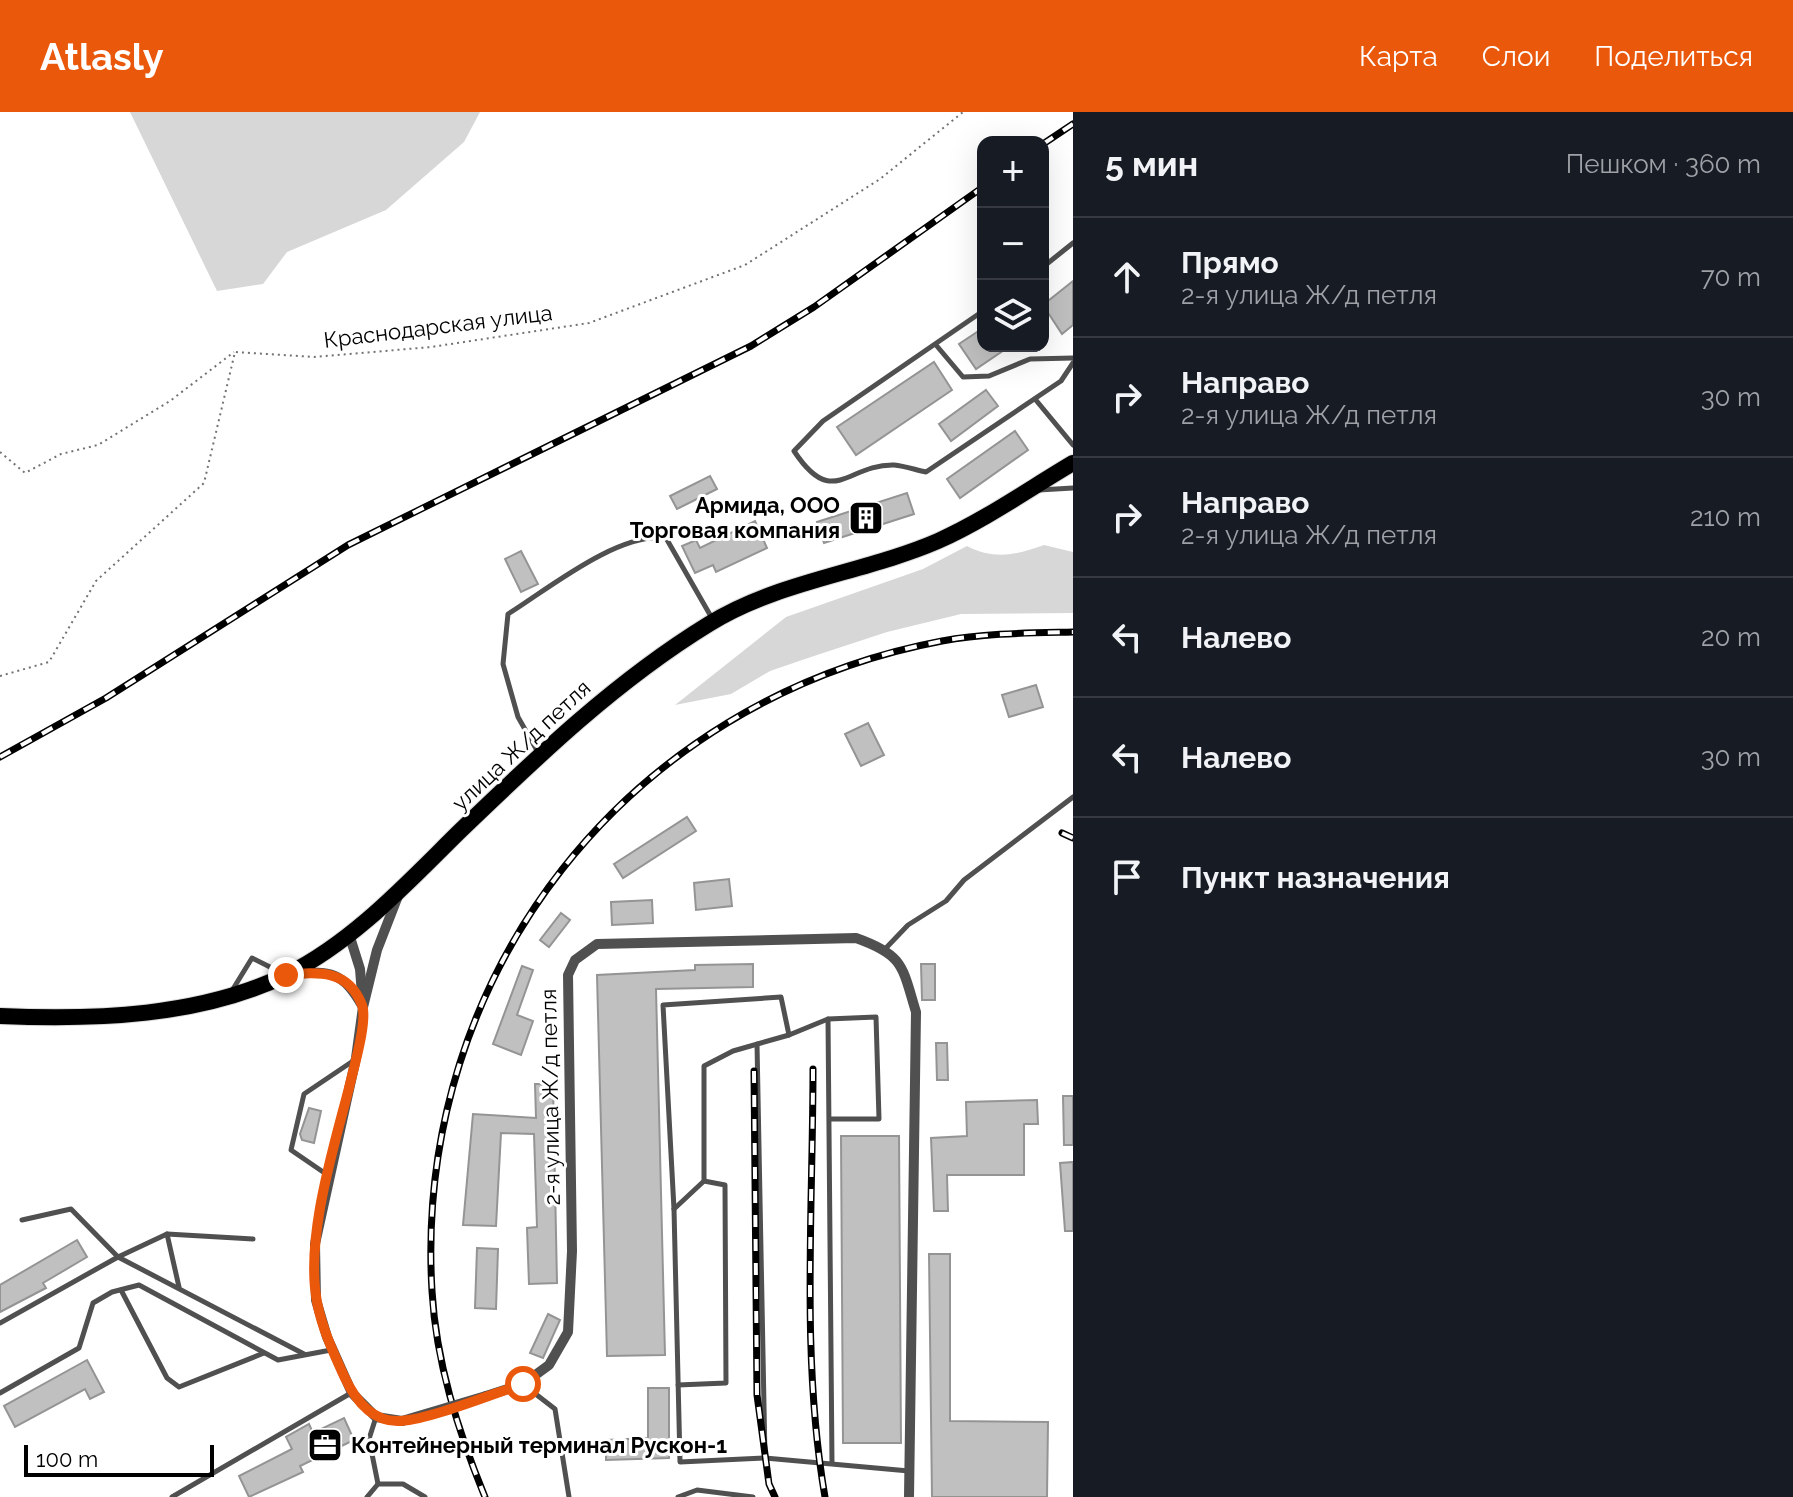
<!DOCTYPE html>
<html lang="ru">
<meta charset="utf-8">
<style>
:root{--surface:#171b24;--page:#242831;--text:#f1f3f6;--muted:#9ea1a6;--line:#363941;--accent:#ea580c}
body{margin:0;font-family:Raleway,sans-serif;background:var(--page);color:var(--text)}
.controls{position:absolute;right:24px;top:24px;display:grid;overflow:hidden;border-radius:16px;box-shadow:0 8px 32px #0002}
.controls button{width:72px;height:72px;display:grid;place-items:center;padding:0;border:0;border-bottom:2px solid var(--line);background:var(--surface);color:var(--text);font:40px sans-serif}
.scale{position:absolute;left:24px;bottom:20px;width:190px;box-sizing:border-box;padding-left:8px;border:4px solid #000;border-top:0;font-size:22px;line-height:28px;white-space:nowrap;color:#000;-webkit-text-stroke:6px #fff;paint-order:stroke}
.stop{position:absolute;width:24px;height:24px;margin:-18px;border:6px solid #ea580c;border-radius:50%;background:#fff}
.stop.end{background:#ea580c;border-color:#fff;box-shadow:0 2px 8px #0008}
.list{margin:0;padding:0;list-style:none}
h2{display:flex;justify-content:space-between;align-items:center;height:104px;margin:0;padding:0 32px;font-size:34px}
h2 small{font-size:26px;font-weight:400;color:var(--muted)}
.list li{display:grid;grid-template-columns:52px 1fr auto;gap:24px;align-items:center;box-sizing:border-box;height:120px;padding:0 32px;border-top:2px solid var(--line)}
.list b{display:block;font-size:30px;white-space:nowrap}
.list p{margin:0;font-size:26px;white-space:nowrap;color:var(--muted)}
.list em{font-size:26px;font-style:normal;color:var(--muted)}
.icon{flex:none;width:44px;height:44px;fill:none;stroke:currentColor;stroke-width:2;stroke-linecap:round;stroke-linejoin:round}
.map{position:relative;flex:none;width:1073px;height:1385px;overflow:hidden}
header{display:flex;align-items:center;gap:48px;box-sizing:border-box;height:112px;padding:0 40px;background:var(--accent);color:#fff}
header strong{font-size:38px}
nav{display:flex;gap:44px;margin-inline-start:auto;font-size:28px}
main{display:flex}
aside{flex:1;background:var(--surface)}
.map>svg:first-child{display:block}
.green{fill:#d7d7d7}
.building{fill:#c0c0c0;stroke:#949494;stroke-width:2}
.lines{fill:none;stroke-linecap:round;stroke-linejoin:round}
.primary-casing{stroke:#dbdbdb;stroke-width:18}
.path{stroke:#727272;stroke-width:2;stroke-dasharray:2 4;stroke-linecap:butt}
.lane{stroke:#505050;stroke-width:5}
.street{stroke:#505050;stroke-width:10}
.primary{stroke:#000;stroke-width:16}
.rail-casing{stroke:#000;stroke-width:7}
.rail{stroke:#fff;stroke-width:4;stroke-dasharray:12;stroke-linecap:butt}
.street-bridge{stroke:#505050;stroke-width:10}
.route{stroke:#ea580c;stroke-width:10}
.labels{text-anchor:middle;stroke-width:6;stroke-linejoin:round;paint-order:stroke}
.street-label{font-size:22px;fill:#000;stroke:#fff}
.poi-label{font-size:22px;font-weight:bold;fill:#000;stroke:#fff;text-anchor:end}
</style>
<header>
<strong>Atlasly</strong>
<nav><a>Карта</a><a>Слои</a><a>Поделиться</a></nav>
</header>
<main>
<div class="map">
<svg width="1073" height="1385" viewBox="0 0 1073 1385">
<rect width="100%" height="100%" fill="#fff"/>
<g class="green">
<path d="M130,0H480L464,30L386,98L287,140L263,172L217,179Z"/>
<path d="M1044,433L1073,440V501L961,502L887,520L811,545L770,559L731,582L675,593L786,505L923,457L967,434C994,448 1016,443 1044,433Z"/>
</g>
<g class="building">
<path d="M1073,169V213L1062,222L1043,193Z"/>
<path d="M983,216V234H1010L976,257L959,232Z"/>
<path d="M934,250L952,278L856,343L837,315Z"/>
<path d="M986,278L998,294L951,329L939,312Z"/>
<path d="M1015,319L1028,338L960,386L947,367Z"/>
<path d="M710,364L717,377L677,397L670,384Z"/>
<path d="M907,381L914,402L824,431L817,410Z"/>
<path d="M755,409L767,436L716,460L713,453L695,461L682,434L696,428L700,436Z"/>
<path d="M521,439L538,472L521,480L505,447Z"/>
<path d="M1036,573L1043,595L1009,605L1002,583Z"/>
<path d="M868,611L884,643L861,654L845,622Z"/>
<path d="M687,705L696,719L623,766L614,752Z"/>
<path d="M729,767L732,794L696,798L694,771Z"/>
<path d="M652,788L653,811L612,813L611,790Z"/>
<path d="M561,801L570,808L549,835L540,828Z"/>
<path d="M753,852V875L656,877L665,1243L607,1244L597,863L695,858V853Z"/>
<path d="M921,852H935V888H922Z"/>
<path d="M522,854L533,858L517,903L533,909L521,943L493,932Z"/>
<path d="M936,931H947L948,968H937Z"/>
<path d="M535,972H553L557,1171L529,1172L527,1116L537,1115L534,1022L501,1021L496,1114L463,1113L473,1002L536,1006Z"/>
<path d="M1063,984H1073V1033H1064Z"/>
<path d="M1037,988L1038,1012H1024V1063H947L948,1099H934L931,1026L967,1024L966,990Z"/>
<path d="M309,996L321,999L314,1031L302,1028L300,1022Z"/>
<path d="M841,1024H899L901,1331H843Z"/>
<path d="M1073,1050V1119H1065L1060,1051Z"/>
<path d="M77,1128L87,1145L43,1171L46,1176L0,1200V1173Z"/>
<path d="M477,1136L498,1137L496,1197L475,1196Z"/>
<path d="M929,1142H950V1309L1048,1310L1047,1385H932Z"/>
<path d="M548,1202L560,1208L543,1246L530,1241Z"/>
<path d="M87,1248L104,1280L90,1287L85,1277L15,1315L4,1294Z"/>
<path d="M648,1276H669V1346L606,1348V1328L648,1326Z"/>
<path d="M344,1306L354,1328L300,1354L303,1360L249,1385L239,1364L292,1337L286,1325L309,1312L313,1321Z"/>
</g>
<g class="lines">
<g class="primary-casing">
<path id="primary" d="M0,904C95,908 200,905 288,862C354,829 407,771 460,719C538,644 616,569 709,512C778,469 864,461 938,429C985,408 1029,377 1073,351"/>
</g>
<g class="path">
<path d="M0,340L25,361L61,342L98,333L170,289L234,240"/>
<path d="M0,564L49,550L96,469L204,371L235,240L314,245L431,235L589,211L745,153L880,67L963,0"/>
</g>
<g class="lane">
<path d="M1043,155L1073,131"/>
<path d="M983,199L823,309L794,339C833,398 847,352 894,353C905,354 916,358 926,360L1061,269L1073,251"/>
<path d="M936,233L963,265L989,264L1030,247L1073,246"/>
<path d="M1035,287L1073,333"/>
<path d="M1039,378L1073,376"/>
<path d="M539,642L518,605L503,552L508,502C548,477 618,420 666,426L713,508"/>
<path d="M886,836L908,813L946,789L964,768L1073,685"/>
<path d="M233,877L252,846L282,861"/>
<path d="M828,907L832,1351"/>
<path d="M789,923L781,885L663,893L674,1097L680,1350L765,1346L909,1359"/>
<path d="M757,932L765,1346"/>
<path d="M329,1064L291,1038L304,982L356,947"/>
<path d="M674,1097L704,1069V954L733,939L789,923L828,907L876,905L879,1007H831"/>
<path d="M22,1108L71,1097L118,1145L167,1122L253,1127"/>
<path d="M167,1122L179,1175"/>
<path d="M121,1178L167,1266L179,1275L264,1241"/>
<path d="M0,1211L118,1145L304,1242"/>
<path d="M524,1273L555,1297L569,1385"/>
<path d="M678,1273L726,1271L725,1073L704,1069"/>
<path d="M0,1281L79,1236L93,1191L112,1180L139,1173L278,1248L331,1238"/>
<path d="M376,1305L369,1327L378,1372"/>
<path d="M172,1385L351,1281"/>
<path d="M367,1385L378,1372H403L425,1385"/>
<path d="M678,1385L697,1378L753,1385"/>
</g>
<g class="street">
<path d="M349,822L360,857L363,895L356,946L315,1132L316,1188L327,1225L352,1281L376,1305L402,1309"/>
<path d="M292,862C332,859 342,859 363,895L377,838L398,784"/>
<path d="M486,1284L523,1272L549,1253L568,1220L572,1139L568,863L575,848L597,832L856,826C904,843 902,854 916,900L909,1385"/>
</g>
<use href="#primary" class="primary"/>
<g class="rail-casing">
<g id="rail">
<path d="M1043,32L1073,12"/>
<path d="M0,645L106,586L348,433L751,234L814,195L983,75"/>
<path d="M1062,721L1073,726"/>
<path d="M813,957C813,1098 801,1246 825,1385"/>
<path d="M754,959L757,1283L769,1372L775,1385"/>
<path d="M485,1385C458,1319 436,1250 432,1179C413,861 629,588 942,529C985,521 1029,521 1073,520"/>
</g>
</g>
<use href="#rail" class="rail"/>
<path class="street-bridge" d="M402,1309L486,1284"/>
</g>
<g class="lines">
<path class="route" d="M286,863C318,860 348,857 362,893C368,909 353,958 349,976C333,1038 305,1127 317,1190C322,1216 333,1240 344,1264C355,1288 372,1311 401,1309C431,1307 492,1282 523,1272"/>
</g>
<defs>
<g id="building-square" transform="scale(1.8)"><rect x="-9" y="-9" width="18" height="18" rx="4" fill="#000" stroke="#fff"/><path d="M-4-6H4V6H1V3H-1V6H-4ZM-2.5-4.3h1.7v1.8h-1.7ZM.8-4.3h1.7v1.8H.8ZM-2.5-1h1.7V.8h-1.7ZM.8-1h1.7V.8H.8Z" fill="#fff"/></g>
<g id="office-square" transform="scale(1.8)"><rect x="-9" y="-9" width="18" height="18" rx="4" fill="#000" stroke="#fff"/><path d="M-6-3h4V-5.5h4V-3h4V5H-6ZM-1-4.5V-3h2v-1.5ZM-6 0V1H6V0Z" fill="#fff"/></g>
</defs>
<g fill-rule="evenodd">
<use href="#building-square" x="866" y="406"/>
<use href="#office-square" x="325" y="1333"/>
</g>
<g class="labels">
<g class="street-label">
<text transform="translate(438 214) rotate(-7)" y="8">Краснодарская улица</text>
<text transform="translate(521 633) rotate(-43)" y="8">улица Ж/д петля</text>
<text transform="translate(550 985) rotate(-91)" y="8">2-я улица Ж/д петля</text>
</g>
<g class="poi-label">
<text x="840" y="401">Армида, ООО<tspan x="840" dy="25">Торговая компания</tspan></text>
<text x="351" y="1341" text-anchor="start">Контейнерный терминал Рускон-1</text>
</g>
</g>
</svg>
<div class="controls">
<button>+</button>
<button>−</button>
<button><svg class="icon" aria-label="layers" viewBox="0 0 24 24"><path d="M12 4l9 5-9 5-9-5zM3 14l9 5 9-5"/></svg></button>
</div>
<div class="scale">100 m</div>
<div class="stop" style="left:523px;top:1272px"></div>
<div class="stop end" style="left:286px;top:863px"></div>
</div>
<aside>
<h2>5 мин<small>Пешком · 360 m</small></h2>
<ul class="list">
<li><svg class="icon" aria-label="ahead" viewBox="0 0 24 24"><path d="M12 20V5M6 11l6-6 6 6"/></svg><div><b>Прямо</b><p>2-я улица Ж/д петля</p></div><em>70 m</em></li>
<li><svg class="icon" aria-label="right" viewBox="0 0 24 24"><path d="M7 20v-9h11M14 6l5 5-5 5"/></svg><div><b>Направо</b><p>2-я улица Ж/д петля</p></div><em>30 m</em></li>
<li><svg class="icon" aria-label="right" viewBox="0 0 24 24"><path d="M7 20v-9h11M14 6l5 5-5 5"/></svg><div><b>Направо</b><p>2-я улица Ж/д петля</p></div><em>210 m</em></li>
<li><svg class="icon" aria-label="left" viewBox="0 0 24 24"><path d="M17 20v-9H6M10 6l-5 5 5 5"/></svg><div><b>Налево</b></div><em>20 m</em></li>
<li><svg class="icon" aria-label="left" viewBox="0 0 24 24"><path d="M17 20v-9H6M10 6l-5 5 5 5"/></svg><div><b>Налево</b></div><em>30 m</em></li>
<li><svg class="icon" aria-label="arrive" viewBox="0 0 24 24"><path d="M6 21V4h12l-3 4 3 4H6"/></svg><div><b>Пункт назначения</b></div></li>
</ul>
</aside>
</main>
